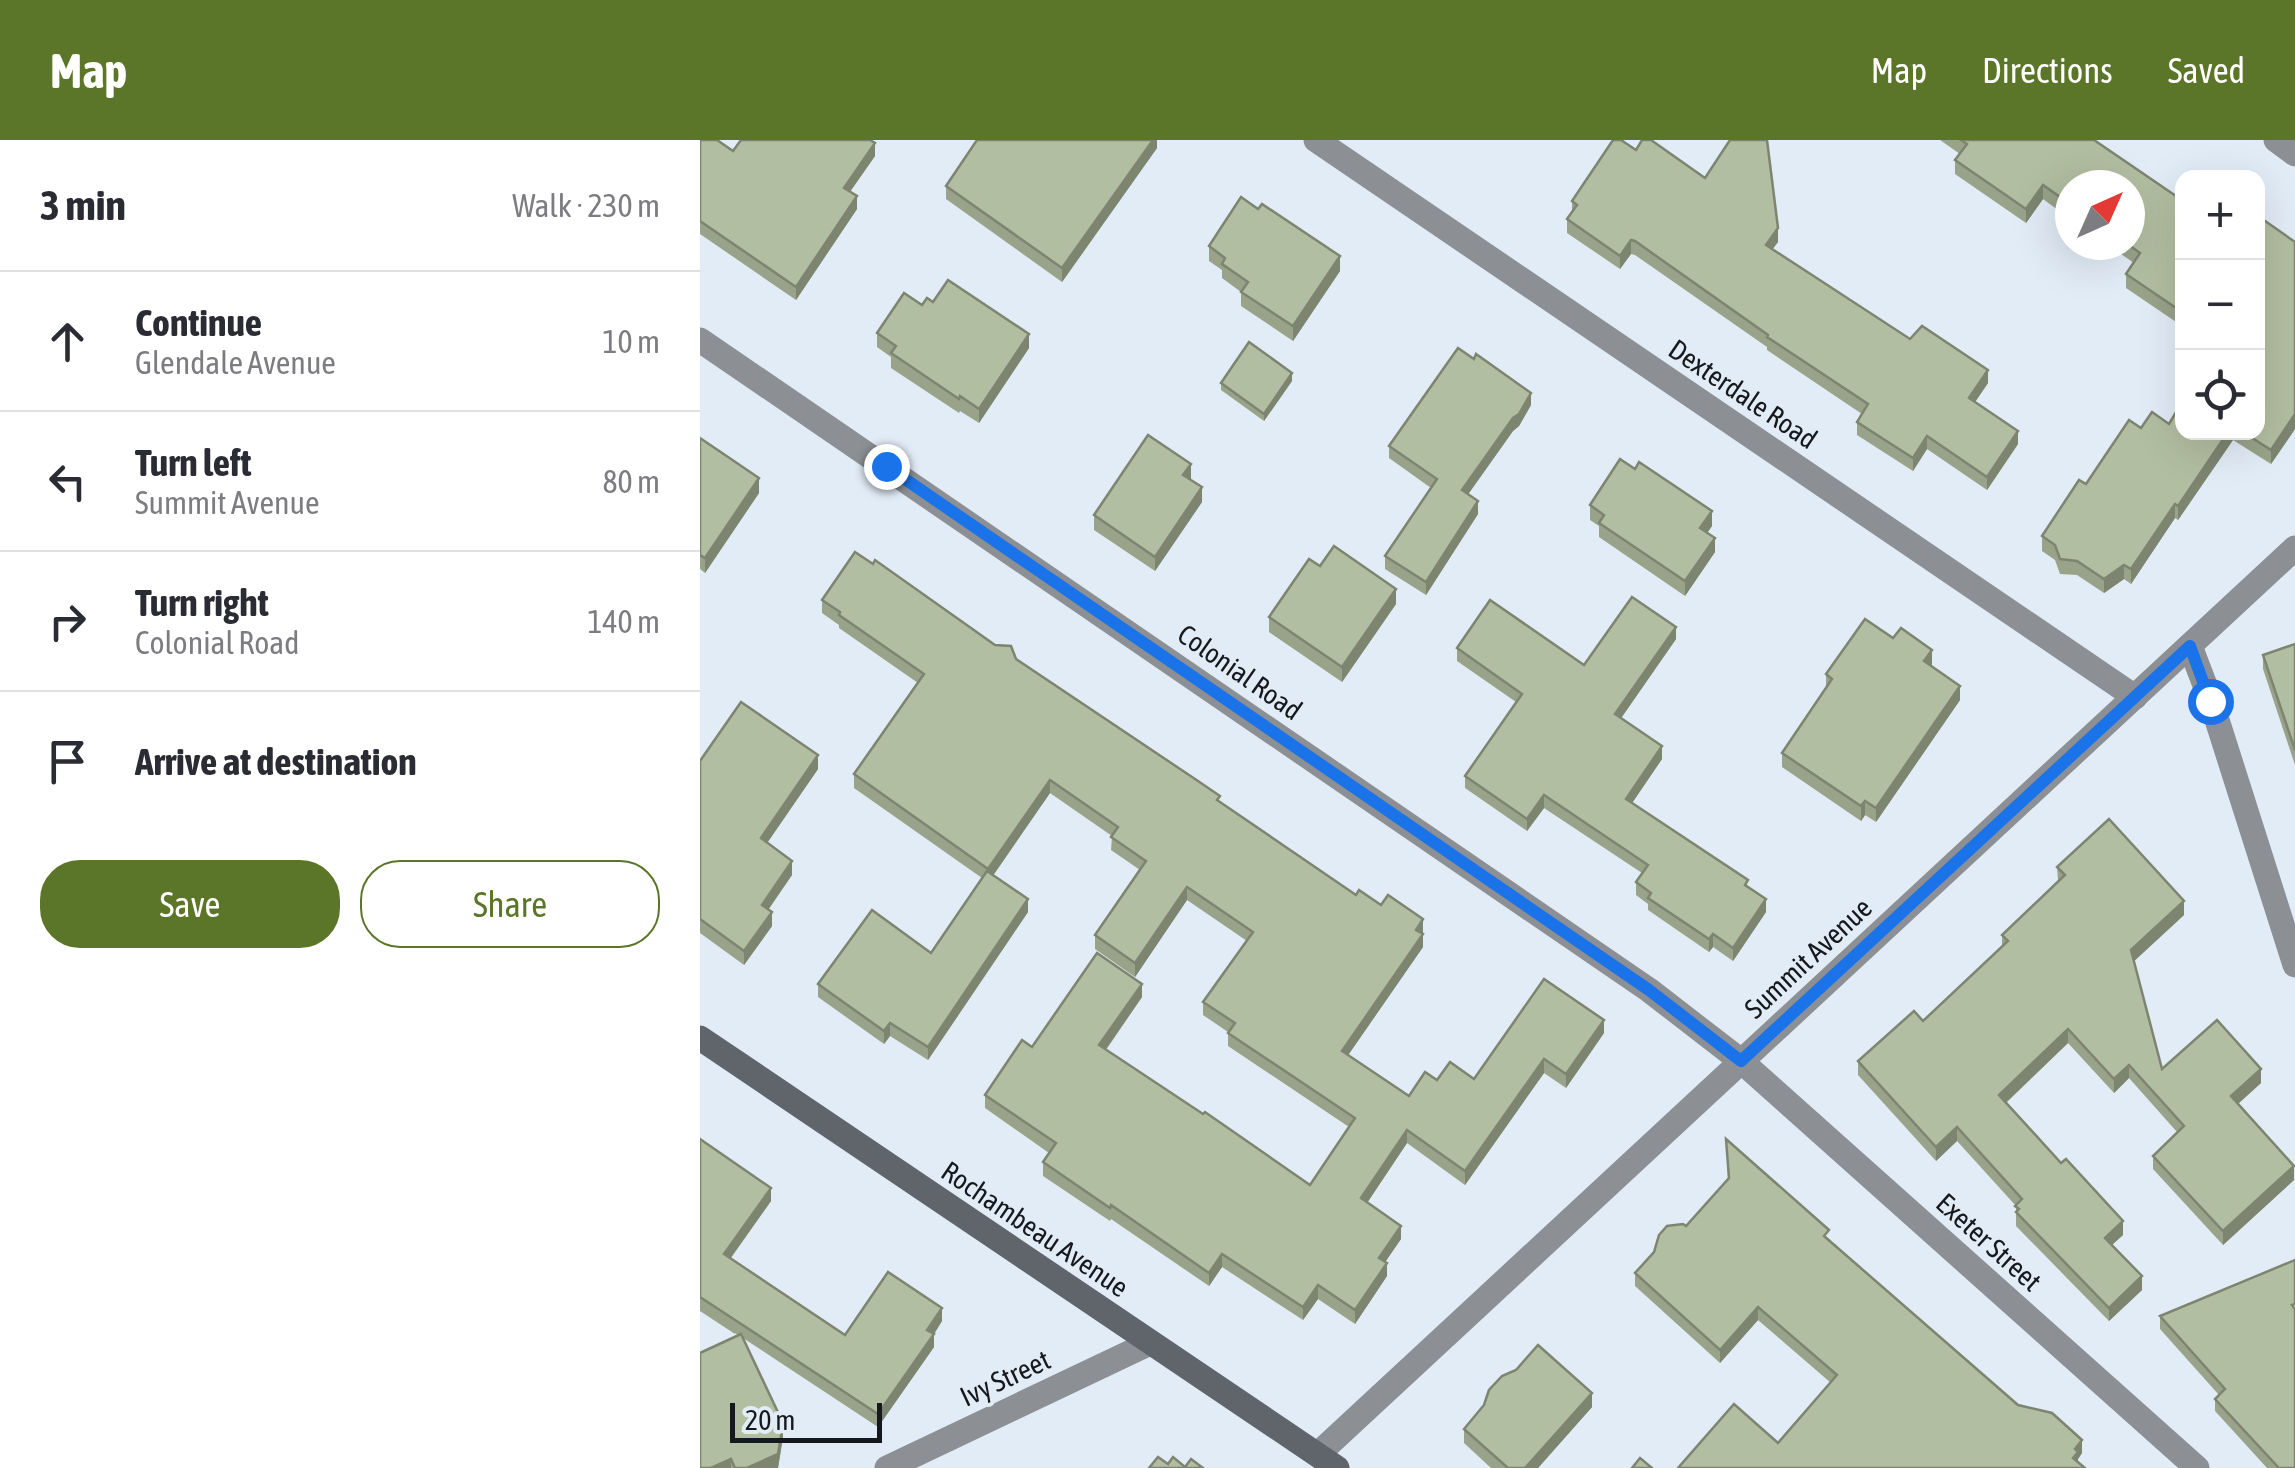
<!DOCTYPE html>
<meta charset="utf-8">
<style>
:root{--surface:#fff;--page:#f2f2f3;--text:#2b2b33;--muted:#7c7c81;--line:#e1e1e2;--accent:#5c7629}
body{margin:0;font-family:"Asap Condensed",sans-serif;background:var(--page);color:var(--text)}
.controls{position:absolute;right:30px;top:30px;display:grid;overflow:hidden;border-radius:20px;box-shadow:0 10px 40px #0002}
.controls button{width:90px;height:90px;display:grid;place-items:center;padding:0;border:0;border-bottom:2px solid var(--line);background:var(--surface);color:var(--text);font:50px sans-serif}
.compass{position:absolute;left:1355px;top:30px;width:90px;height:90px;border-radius:50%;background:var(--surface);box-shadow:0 10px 40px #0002;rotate:45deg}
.scale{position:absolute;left:30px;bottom:25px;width:152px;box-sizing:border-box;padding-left:10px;border:5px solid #15181c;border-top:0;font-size:28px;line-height:35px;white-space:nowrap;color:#15181c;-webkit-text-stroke:8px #e2ecf7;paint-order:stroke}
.stop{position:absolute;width:30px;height:30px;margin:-22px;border:8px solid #1a73e8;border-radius:50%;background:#fff}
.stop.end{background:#1a73e8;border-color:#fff;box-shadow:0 2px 10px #0008}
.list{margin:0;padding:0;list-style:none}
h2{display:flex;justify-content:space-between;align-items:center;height:130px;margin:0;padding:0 40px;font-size:42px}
h2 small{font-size:32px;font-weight:400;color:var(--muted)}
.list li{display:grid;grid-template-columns:65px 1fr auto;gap:30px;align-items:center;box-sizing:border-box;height:140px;padding:0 40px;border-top:2px solid var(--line)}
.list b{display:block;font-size:38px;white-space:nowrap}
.list p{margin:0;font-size:32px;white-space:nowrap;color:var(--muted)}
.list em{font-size:32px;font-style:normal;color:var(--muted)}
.actions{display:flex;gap:20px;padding:30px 40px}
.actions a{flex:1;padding:22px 0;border:2px solid var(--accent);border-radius:40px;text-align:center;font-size:35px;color:var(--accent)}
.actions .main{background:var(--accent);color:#fff}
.icon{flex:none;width:55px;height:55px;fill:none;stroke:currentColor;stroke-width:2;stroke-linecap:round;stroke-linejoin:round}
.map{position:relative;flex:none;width:1595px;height:1328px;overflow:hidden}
header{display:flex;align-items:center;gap:60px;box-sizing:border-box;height:140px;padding:0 50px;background:var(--accent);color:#fff}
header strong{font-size:48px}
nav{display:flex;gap:55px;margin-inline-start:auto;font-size:35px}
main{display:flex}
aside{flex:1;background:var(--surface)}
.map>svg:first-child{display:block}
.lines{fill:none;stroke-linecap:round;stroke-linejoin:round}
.street{stroke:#8c9094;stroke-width:25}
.secondary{stroke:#5f656b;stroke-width:25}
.wall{fill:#99a38a}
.shaded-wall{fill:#7d8571}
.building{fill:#b2bea1;stroke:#7d8571;stroke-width:2.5}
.route{stroke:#1a73e8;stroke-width:12}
.labels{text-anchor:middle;stroke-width:8;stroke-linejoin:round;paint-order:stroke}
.street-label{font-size:28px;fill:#15181c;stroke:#e2ecf7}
</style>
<header>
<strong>Map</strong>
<nav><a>Map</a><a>Directions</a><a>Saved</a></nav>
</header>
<main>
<aside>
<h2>3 min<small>Walk · 230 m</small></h2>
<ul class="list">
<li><svg class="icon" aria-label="ahead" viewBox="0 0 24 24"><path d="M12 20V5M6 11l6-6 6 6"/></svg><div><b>Continue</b><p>Glendale Avenue</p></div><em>10 m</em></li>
<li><svg class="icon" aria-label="left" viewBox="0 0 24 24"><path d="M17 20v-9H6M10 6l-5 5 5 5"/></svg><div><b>Turn left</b><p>Summit Avenue</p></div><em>80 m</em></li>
<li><svg class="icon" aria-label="right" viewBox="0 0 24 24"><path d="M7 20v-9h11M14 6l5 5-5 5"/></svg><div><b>Turn right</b><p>Colonial Road</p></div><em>140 m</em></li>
<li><svg class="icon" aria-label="arrive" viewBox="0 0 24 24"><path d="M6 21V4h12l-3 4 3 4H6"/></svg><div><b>Arrive at destination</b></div></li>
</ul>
<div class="actions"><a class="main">Save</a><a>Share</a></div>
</aside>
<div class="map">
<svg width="1595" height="1328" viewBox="0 0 1595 1328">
<rect width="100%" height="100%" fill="#e2ecf7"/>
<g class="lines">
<g class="street">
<path d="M616,0L1435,557"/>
<path d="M1576,0L1595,14"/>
<path d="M0,200L949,850L1041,921L1497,1328"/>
<path d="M1490,506L1511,561L1595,825"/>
<path d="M618,1314L1595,408"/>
<path d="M187,1328L450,1203"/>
</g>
<path class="secondary" d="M0,898L637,1328"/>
</g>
<g class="wall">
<path d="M0,0L33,11L175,16L150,52L157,69L96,160L0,94Z"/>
<path d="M457,0V8L362,142L246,59V46Z"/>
<path d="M1240,0H1394L1476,56L1482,51V186L1426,148V134L1434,123L1408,105H1430L1370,45V79L1343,59L1326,83L1255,34V20L1260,14Z"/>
<path d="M872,61L1078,102L1072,109L1210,199L1288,243L1275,262L1318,304L1287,350L1227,309L1213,331L1157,295V282L1162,274L1067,210V207L935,115L931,114L920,129L867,93V79L872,72Z"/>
<path d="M558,69L640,131L593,201L541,166V152L522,138V130L509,121V106Z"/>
<path d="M1595,102V289L1571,324L1533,300L1478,380L1475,378L1431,444L1424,439L1404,453L1377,435L1360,434L1355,420L1342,411V396L1386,344L1441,288L1469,284L1482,292H1558Z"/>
<path d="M233,162L329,208L279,283L260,271L259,273L191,228V217L177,207V193L222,165Z"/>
<path d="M774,219L831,265L819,286L813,291L768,354L778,374L726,455L685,429V416L731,348L689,318V306Z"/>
<path d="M592,241L564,281L521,250V243Z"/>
<path d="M0,298L59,353L5,433L0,429Z"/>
<path d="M490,339L502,362L455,431L394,390V375Z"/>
<path d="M890,365L1012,386L1007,393L1015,412L985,456L899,397V386L890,380Z"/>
<path d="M620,426L696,464L642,542L569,492V477Z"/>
<path d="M122,460L295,505L520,662L656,755L681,765L723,779V807L648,915L709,956L737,940L774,939L904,893L866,948L844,933L765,1045L707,1003L667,1063L701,1099L685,1122L687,1136L655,1184L618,1159L603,1180L522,1127L509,1146L411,1079L410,1081L343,1036V1022L349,1013L285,968V955L332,907L442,857L406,910L610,1045L649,987L528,906V892L503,875V862L547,801L487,760L435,837L395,809V795L440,730L411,710L412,696L350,653L293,735L328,772L228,920L190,896L184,904L118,857V844L231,813L282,738L154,648V634L218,543L139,488V485L122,473Z"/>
<path d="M1193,498L1232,524L1231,526L1260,560L1176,682L1165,675L1161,681L1082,627V613L1126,548V534Z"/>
<path d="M976,499L921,578L962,619L932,663L1048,747L1066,772L1033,821L1013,807L1009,812L948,770V764L936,755V742L942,733L844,668L827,691L765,648V636L816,562L757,521V508L884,525Z"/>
<path d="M1595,504V625L1563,529V515Z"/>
<path d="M0,621L118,629L67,703L92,735L68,769L72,786L44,825L0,793Z"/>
<path d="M1357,727L1484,775L1434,821L1462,929L1561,943L1538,964L1594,1040L1523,1105L1453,1029V1016L1477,992L1429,938L1414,953L1368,903L1306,963L1423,1095L1412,1105L1442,1150L1409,1181L1316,1086V1066L1257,1001L1236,1021L1158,935V921L1223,881L1302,807V795L1358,741Z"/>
<path d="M0,999L71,1061L31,1118L145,1195L242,1181L234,1194V1207L178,1287L43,1198L83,1297L78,1328H0L38,1195L35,1193V1194L0,1171Z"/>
<path d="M1026,999L1129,1100L1318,1265L1382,1313L1378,1319L1078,1303L1131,1243L1058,1180L1020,1223L935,1146V1133L986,1086L1028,1039Z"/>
<path d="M1460,1176L1595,1328H1567L1515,1271V1259L1519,1255L1460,1189Z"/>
<path d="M816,1230L892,1267L838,1328H791L764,1303V1289Z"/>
</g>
<g class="shaded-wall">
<path d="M453,0H457V8L362,142V128Z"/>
<path d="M175,3V16L144,60V48Z"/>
<path d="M1343,45V59L1326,83V69Z"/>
<path d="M157,56V69L96,160V147Z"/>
<path d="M1078,88V102L1066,118V105Z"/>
<path d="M931,100V114L920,129V116Z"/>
<path d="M640,116V131L593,201V186Z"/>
<path d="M329,194V208L279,283V269Z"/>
<path d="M1288,230V243L1269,271V258Z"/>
<path d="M592,233V241L564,281V274Z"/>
<path d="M831,253V265L819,286L813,291L762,363V350Z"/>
<path d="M1595,274V289L1571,324V310Z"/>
<path d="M1318,291V304L1287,350V337Z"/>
<path d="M1528,292H1533V300L1478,380V366Z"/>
<path d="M1227,296V309L1213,331V318Z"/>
<path d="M491,324V339L483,350V335Z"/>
<path d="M59,338V353L5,433V418Z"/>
<path d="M502,347V362L455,431V417Z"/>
<path d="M778,361V374L726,455V442Z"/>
<path d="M1475,364V378L1431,444V429Z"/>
<path d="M1012,371V386L1000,403V388Z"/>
<path d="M1015,398V412L985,456V441Z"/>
<path d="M1424,425V439L1404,453V439Z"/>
<path d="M696,449V464L642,542V527Z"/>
<path d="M976,487V499L915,587V574Z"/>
<path d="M1232,510V524L1224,535V521Z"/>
<path d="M1260,546V560L1176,682V668Z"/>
<path d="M962,606V619L926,672V659Z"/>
<path d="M118,615V629L61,712V698Z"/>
<path d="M350,640V653L288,743V729Z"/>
<path d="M844,655V668L827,691V679Z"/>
<path d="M1165,661V675L1161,681V666Z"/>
<path d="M92,721V735L62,779V765Z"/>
<path d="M487,747V760L435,837V823Z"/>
<path d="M328,759V772L228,920V907Z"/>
<path d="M1066,759V772L1033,821V808Z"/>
<path d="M1484,761V775L1431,824V810Z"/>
<path d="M72,772V786L44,825V811Z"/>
<path d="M723,779V793L716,803V790Z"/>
<path d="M723,794V807L642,924V911Z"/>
<path d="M1013,794V807L1009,812V799Z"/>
<path d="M442,844V857L399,919V905Z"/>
<path d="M904,880V893L866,948V934Z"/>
<path d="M190,883V896L184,904V891Z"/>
<path d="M1368,889V903L1299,969V955Z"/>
<path d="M844,919V933L765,1045V1031Z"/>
<path d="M1429,925V938L1414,953V939Z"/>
<path d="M1561,929V943L1531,970V956Z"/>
<path d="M1257,987V1001L1236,1021V1007Z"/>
<path d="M707,990V1003L661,1072V1058Z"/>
<path d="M1594,1026V1040L1523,1105V1091Z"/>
<path d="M71,1048V1061L24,1127V1114Z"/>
<path d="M1423,1081V1095L1405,1111V1098Z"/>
<path d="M701,1086V1099L679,1131V1118Z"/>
<path d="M522,1114V1127L509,1146V1133Z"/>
<path d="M687,1123V1136L655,1184V1170Z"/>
<path d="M1442,1136V1150L1409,1181V1168Z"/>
<path d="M618,1145V1159L603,1180V1167Z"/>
<path d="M1058,1167V1180L1020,1223V1210Z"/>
<path d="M242,1168V1181L234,1194V1207L178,1287V1274Z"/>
<path d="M892,1253V1267L838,1328H825Z"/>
<path d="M83,1283V1297L78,1328H47Z"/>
<path d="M1382,1300V1313L1378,1319V1325L1373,1328L1375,1309Z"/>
<path d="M31,1319V1328H11Z"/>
</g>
<g class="building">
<path d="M0,0H17L33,11L41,0H170L175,3L144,48L157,56L96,147L0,81Z"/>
<path d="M277,0H453L362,128L246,46Z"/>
<path d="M913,0H921L936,10L942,0H951L1005,38L1030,0H1067L1078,88L1066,105L1210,199L1222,186L1288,230L1269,258L1318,291L1287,337L1227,296L1213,318L1157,282L1168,264L1067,197L1068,195L935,101L931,100L920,116L867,79L877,65L872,61Z"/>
<path d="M1261,0H1394L1476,56L1480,50L1482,51V172L1426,134L1440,113L1429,105L1430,45H1370V64L1343,45L1326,69L1255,20L1267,4Z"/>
<path d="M541,57L558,69L562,64L640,116L593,186L541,152L548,142L522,124L525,118L509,106Z"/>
<path d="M1558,76L1595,102V274L1571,310L1543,292H1558Z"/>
<path d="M248,140L329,194L279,269L260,256L259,259L191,213L196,206L177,193L204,153L222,165L227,158L233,162Z"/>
<path d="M549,202L592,233L564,274L521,243Z"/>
<path d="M758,208L774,219L776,214L831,253L819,274L813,278L762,350L778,361L726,442L685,416L737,339L689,306Z"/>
<path d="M1482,262V292H1528L1478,366L1475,364L1431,429L1424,425L1404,439L1377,421L1360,419L1355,405L1342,396L1379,340L1386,344L1429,280L1441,288L1452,272L1469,284Z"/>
<path d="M448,295L491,324L483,335L502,347L455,417L394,375Z"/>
<path d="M0,298L59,338L5,418L0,415Z"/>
<path d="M920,319L935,329L939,322L1012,371L1000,388L1015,398L985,441L899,383L904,375L890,365Z"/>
<path d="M634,406L696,449L642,527L569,477L609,419L620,426Z"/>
<path d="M155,412L173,424L175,420L295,505L311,506L316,519L498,641L520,656L517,660L656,755L659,750L681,765L688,755L723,779L716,790L723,794L642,911L709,956L725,932L737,940L750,922L774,939L844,839L904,880L866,934L844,919L765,1031L707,990L661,1058L701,1086L679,1118L687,1123L655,1170L618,1145L603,1167L522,1114L509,1133L411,1065L410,1068L343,1022L356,1003L285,955L322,900L332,907L397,813L442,844L399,905L503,974L505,972L610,1045L655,978L528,893L535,883L503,862L553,792L487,747L435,823L395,795L446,721L411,697L418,687L350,640L288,729L154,634L224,534L139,475L140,472L122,460Z"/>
<path d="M932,457L976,487L915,574L962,606L926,659L1048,740L1045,745L1066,759L1033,808L1013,794L1009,799L948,758L951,753L936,742L948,725L844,655L827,679L765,636L822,554L757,508L790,460L884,525Z"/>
<path d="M1165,479L1193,498L1201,488L1232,510L1224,521L1260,546L1176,668L1165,661L1161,666L1082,613L1132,539L1126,534Z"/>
<path d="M1595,504V610L1563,515Z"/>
<path d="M41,562L118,615L61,698L92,721L62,765L72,772L44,811L0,779V621Z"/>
<path d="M1409,679L1484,761L1431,810L1462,929L1517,880L1561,929L1531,956L1594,1026L1523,1091L1453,1016L1484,986L1429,925L1414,939L1368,889L1299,955L1361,1023L1366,1019L1423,1081L1405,1098L1442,1136L1409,1168L1316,1072L1319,1069L1315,1066L1322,1059L1257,987L1236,1007L1158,921L1214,871L1223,881L1308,801L1302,795L1365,735L1357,727Z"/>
<path d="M287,731L328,759L228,907L190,883L184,891L118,844L172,770L231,813Z"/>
<path d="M0,999L71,1048L24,1114L145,1195L188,1132L242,1168L227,1190L234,1194L178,1274L0,1157Z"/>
<path d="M1026,999L1129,1090L1124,1096L1318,1265L1352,1273L1382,1300L1375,1309L1378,1312L1373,1318L1385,1328H978L1034,1264L1078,1303L1137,1235L1058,1167L1020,1210L935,1133L954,1112L959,1095L967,1086L983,1084L986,1086L1029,1038Z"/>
<path d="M1595,1120V1164L1592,1165L1595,1169V1328H1579L1515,1259L1525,1249L1460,1176Z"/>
<path d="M41,1194L83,1283L78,1314L47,1328H35L31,1319L11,1328H0V1213Z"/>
<path d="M838,1205L892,1253L825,1328H808L764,1289L784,1265L789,1250L802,1236L816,1230Z"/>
<path d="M458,1317L468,1324L473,1317L485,1327L491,1319L503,1328H449Z"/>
<path d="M940,1318L952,1328H932Z"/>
</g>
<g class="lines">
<path class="route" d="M186,326L949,850L1041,921L1490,506L1510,561"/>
</g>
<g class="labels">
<g class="street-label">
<text transform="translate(1043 254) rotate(34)" y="10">Dexterdale Road</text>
<text transform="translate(540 532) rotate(35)" y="10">Colonial Road</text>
<text transform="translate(1108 818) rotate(-43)" y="10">Summit Avenue</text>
<text transform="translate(335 1089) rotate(34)" y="10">Rochambeau Avenue</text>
<text transform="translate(1289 1102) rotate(42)" y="10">Exeter Street</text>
<text transform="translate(305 1238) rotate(-25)" y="10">Ivy Street</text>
</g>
</g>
</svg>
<div class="controls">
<button>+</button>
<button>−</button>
<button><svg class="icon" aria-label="locate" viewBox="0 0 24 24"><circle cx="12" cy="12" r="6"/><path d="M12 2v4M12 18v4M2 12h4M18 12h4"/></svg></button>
</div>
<svg class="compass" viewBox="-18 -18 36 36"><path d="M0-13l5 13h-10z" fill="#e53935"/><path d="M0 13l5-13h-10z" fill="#7c7c81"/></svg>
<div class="scale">20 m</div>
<div class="stop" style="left:1510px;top:561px"></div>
<div class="stop end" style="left:186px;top:326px"></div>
</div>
</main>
